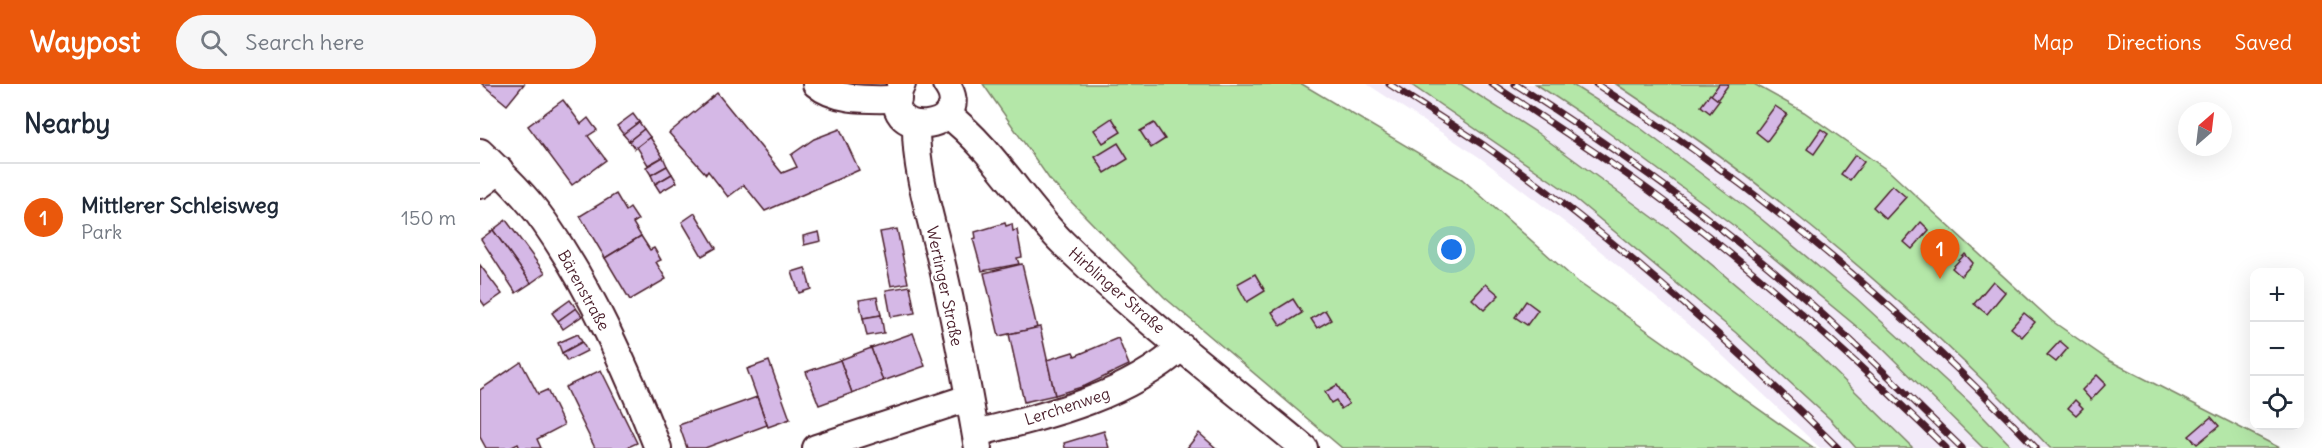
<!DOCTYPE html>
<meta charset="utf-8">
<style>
:root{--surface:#fff;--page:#f6f6f7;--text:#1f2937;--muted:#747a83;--line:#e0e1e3;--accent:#ea580c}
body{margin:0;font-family:Delius,sans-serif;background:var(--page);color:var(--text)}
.controls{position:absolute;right:18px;bottom:18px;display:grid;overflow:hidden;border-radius:12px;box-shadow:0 6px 24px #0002}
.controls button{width:54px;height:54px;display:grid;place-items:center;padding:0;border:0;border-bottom:2px solid var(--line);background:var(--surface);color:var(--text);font:30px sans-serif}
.compass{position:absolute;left:1698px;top:18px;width:54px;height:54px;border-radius:50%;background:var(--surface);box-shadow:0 6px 24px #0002;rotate:28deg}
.you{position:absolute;left:972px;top:166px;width:21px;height:21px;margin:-15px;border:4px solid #fff;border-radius:50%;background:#1a73e8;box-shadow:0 0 0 9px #1a73e833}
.badge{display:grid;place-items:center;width:39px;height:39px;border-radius:50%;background:var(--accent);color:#fff;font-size:20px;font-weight:700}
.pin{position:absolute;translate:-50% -50px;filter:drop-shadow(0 2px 3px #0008)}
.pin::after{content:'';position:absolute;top:32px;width:21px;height:18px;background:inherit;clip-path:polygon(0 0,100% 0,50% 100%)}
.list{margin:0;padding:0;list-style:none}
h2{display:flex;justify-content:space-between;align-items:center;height:78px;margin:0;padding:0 24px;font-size:26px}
h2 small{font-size:20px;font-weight:400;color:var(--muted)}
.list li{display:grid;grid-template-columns:39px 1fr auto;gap:18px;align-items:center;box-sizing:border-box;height:108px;padding:0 24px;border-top:2px solid var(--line)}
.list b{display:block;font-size:22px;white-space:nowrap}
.list p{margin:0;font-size:20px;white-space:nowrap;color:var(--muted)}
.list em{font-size:20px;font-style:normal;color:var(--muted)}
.icon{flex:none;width:33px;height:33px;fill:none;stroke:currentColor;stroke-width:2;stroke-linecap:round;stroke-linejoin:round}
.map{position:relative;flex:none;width:1842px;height:364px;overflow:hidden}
header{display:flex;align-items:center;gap:36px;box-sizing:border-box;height:84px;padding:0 30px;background:var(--accent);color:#fff}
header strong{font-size:28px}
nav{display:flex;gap:33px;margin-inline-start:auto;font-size:21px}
.search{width:420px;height:54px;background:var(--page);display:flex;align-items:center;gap:15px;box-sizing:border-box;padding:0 21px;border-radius:33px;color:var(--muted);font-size:22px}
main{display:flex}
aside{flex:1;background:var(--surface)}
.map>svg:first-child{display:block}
.built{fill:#f2eaf8}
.green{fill:#b4e7a8;stroke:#7f836a;stroke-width:1.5}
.building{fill:#d5b8e6;stroke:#4a1f2b;stroke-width:1.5}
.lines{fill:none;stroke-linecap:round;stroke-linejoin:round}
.minor-casing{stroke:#4a1f2b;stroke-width:30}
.minor{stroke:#fff;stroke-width:26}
.rail-casing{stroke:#4a1f2b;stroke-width:7}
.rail{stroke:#fff;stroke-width:4.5;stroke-dasharray:14;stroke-linecap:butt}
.labels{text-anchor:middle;stroke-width:5;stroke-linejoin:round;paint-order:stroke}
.street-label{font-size:16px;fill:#4a1f2b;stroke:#fff}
</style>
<header>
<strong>Waypost</strong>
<div class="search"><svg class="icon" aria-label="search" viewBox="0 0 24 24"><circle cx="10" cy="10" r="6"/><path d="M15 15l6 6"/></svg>Search here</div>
<nav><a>Map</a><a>Directions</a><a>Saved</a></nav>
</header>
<main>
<aside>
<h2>Nearby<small></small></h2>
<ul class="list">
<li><span class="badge">1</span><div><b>Mittlerer Schleisweg</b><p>Park</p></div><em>150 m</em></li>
</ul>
</aside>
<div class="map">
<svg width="1842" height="364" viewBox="0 0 1842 364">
<rect width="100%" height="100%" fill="#fff"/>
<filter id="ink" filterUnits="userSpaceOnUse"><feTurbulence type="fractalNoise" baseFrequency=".0167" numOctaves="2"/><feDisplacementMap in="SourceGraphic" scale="12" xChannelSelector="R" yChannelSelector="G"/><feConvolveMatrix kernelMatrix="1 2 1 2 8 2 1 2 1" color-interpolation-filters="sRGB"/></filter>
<g filter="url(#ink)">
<path class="built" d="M887,0H1136L1187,34L1275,98L1361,167L1505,296L1570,364H1340L1225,255L1100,150L999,73Z"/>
<g class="green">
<path d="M503,0H822L982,95L1098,198L1334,364H862L684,213L570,96Z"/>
<path d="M930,0H981L1056,48L1193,148L1332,265L1433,364H1376L1351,336L1255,248L1086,107Z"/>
<path d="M1056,0H1091L1155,40L1280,134L1376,214L1489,318L1533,364H1503L1399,261L1261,147L1118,41Z"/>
<path d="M1136,0H1274L1324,28L1410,88L1572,237L1630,277L1800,364H1570C1439,227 1295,104 1136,0Z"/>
</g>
<g class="building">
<path d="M2,0H44L27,21Z"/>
<path d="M1239,0H1249L1237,16L1231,11Z"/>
<path d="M237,9L302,89L317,83L311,71L334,55L360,45L379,86L285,127L264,101L248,113L228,87L226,90L189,49Z"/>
<path d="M1230,10L1239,17L1230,29L1221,22Z"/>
<path d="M83,16L101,40L108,34L113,41L117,46L108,52L126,76L92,101L48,42Z"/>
<path d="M1295,22L1307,30L1287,57L1276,48Z"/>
<path d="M153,30L159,38L143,50L137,42Z"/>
<path d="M632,34L641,48L623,59L614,46Z"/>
<path d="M159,38L164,45L149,57L143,50Z"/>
<path d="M674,39L685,55L671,64L660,47Z"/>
<path d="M164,45L170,53L155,65L149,57Z"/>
<path d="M1341,45L1348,50L1334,70L1327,65Z"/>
<path d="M170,53L183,73L168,81L157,63Z"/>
<path d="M638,59L648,75L625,89L615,73Z"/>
<path d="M1375,71L1384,78L1370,96L1361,90Z"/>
<path d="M183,73L187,82L171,91L166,83Z"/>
<path d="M187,82L192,90L175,100L171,91Z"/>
<path d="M192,90L197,98L180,108L175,100Z"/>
<path d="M1412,101L1426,113L1406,135L1393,123Z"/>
<path d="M136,110L146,127L150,124L158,136L153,139L161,152L125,174L100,132Z"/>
<path d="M215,129L236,164L222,172L202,138Z"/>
<path d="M26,136L65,189L51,199L13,146Z"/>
<path d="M1441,138L1449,146L1432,165L1424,158Z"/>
<path d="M525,139L526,142L532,140L533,147L537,146L542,173L537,174L539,180L502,187L493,155L496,154L495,148Z"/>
<path d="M417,145L428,199L411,202L400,148Z"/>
<path d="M13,146L51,199L36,209L1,155Z"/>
<path d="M339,148L341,157L324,161L323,152Z"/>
<path d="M161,152L170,166L174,164L181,176L176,178L186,195L150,216L125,174Z"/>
<path d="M1485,170L1493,179L1481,192L1472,184Z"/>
<path d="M542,180L557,244L519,252L504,189Z"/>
<path d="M0,181L22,210L5,222L0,215Z"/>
<path d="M325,184L331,205L319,209L312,188Z"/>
<path d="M775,190L785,207L767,218L757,200Z"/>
<path d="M1513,197L1525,208L1507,230L1494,220Z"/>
<path d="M1006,200L1019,211L1004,226L992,215Z"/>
<path d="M430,202L435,229L411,233L406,206Z"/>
<path d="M397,213L401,231L383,234L379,216Z"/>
<path d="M813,215L822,229L801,242L792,228Z"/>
<path d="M90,216L96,224L78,237L72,229Z"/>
<path d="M1046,217L1058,226L1047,241L1035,233Z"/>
<path d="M96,224L102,232L83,245L78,237Z"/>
<path d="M845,226L851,236L837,244L831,235Z"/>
<path d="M1544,229L1555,238L1542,253L1531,244Z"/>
<path d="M401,231L404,249L387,252L383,234Z"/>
<path d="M560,243L575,311L544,318L529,250Z"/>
<path d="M433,249L445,282L403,297L391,264Z"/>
<path d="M98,250L102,258L82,269L78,259Z"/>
<path d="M638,254L649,281L605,302L575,311L567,276L593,268L595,272Z"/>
<path d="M1580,257L1588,264L1576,278L1567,271Z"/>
<path d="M102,258L107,267L87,277L82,269Z"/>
<path d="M391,264L403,297L372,309L360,276Z"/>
<path d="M360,276L372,309L339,321L326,288Z"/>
<path d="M289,277L310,335L288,343L267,285Z"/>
<path d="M41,278L58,310L67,306L84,341L57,355L61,364H40L38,360L30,364H6L0,353V306Z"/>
<path d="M121,286L157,359L146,364H115L85,303Z"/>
<path d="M1617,291L1626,300L1611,316L1602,306Z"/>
<path d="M857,301L869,320L861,325L856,316L851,319L845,308Z"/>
<path d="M277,313L287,341L225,364H207L199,341Z"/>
<path d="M1595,316L1603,324L1596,331L1588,324Z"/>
<path d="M1731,333L1739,342L1717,360L1709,352Z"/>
<path d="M624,347L629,364H585L584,359Z"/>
<path d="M719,349L736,364H707Z"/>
</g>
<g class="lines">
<g class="minor-casing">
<g id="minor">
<path d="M336,0C357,18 391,15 418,15"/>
<path d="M422,0C393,60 500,47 466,0"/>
<path d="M467,30C513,65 542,118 583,159C658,232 743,297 824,364"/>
<path d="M436,40C435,90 453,140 464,189C477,246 488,306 498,364"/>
<path d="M0,68C23,90 47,113 65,139C113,208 147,286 178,364"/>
<path d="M0,101L20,86"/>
<path d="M496,349C569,331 644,314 702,263"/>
<path d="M336,364L488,314"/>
</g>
</g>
<use href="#minor" class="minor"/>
<g class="rail-casing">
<g id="rail">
<path d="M909,0C941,21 973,41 1005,62C1131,150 1250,257 1358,364"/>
<path d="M1012,0C1076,43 1142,84 1203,132C1296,204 1382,282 1466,364"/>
<path d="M1035,0C1124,57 1211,118 1293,187C1359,242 1420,304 1482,364"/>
<path d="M1116,0C1277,102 1424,226 1556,364"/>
</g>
</g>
<use href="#rail" class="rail"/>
</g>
</g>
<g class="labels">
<g class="street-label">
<text transform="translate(465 202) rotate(78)" y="6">Wertinger Straße</text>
<text transform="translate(104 206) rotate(61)" y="6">Bärenstraße</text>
<text transform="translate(637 206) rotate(41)" y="6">Hirblinger Straße</text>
<text transform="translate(587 322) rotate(-18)" y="6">Lerchenweg</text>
</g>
</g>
</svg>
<div class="controls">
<button>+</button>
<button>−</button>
<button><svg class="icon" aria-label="locate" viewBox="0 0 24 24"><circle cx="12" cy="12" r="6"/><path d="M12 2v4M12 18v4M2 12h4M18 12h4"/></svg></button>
</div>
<svg class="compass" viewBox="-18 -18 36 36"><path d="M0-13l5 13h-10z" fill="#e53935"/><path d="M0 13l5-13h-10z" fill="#747a83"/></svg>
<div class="you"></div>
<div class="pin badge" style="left:1460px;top:195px">1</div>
</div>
</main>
